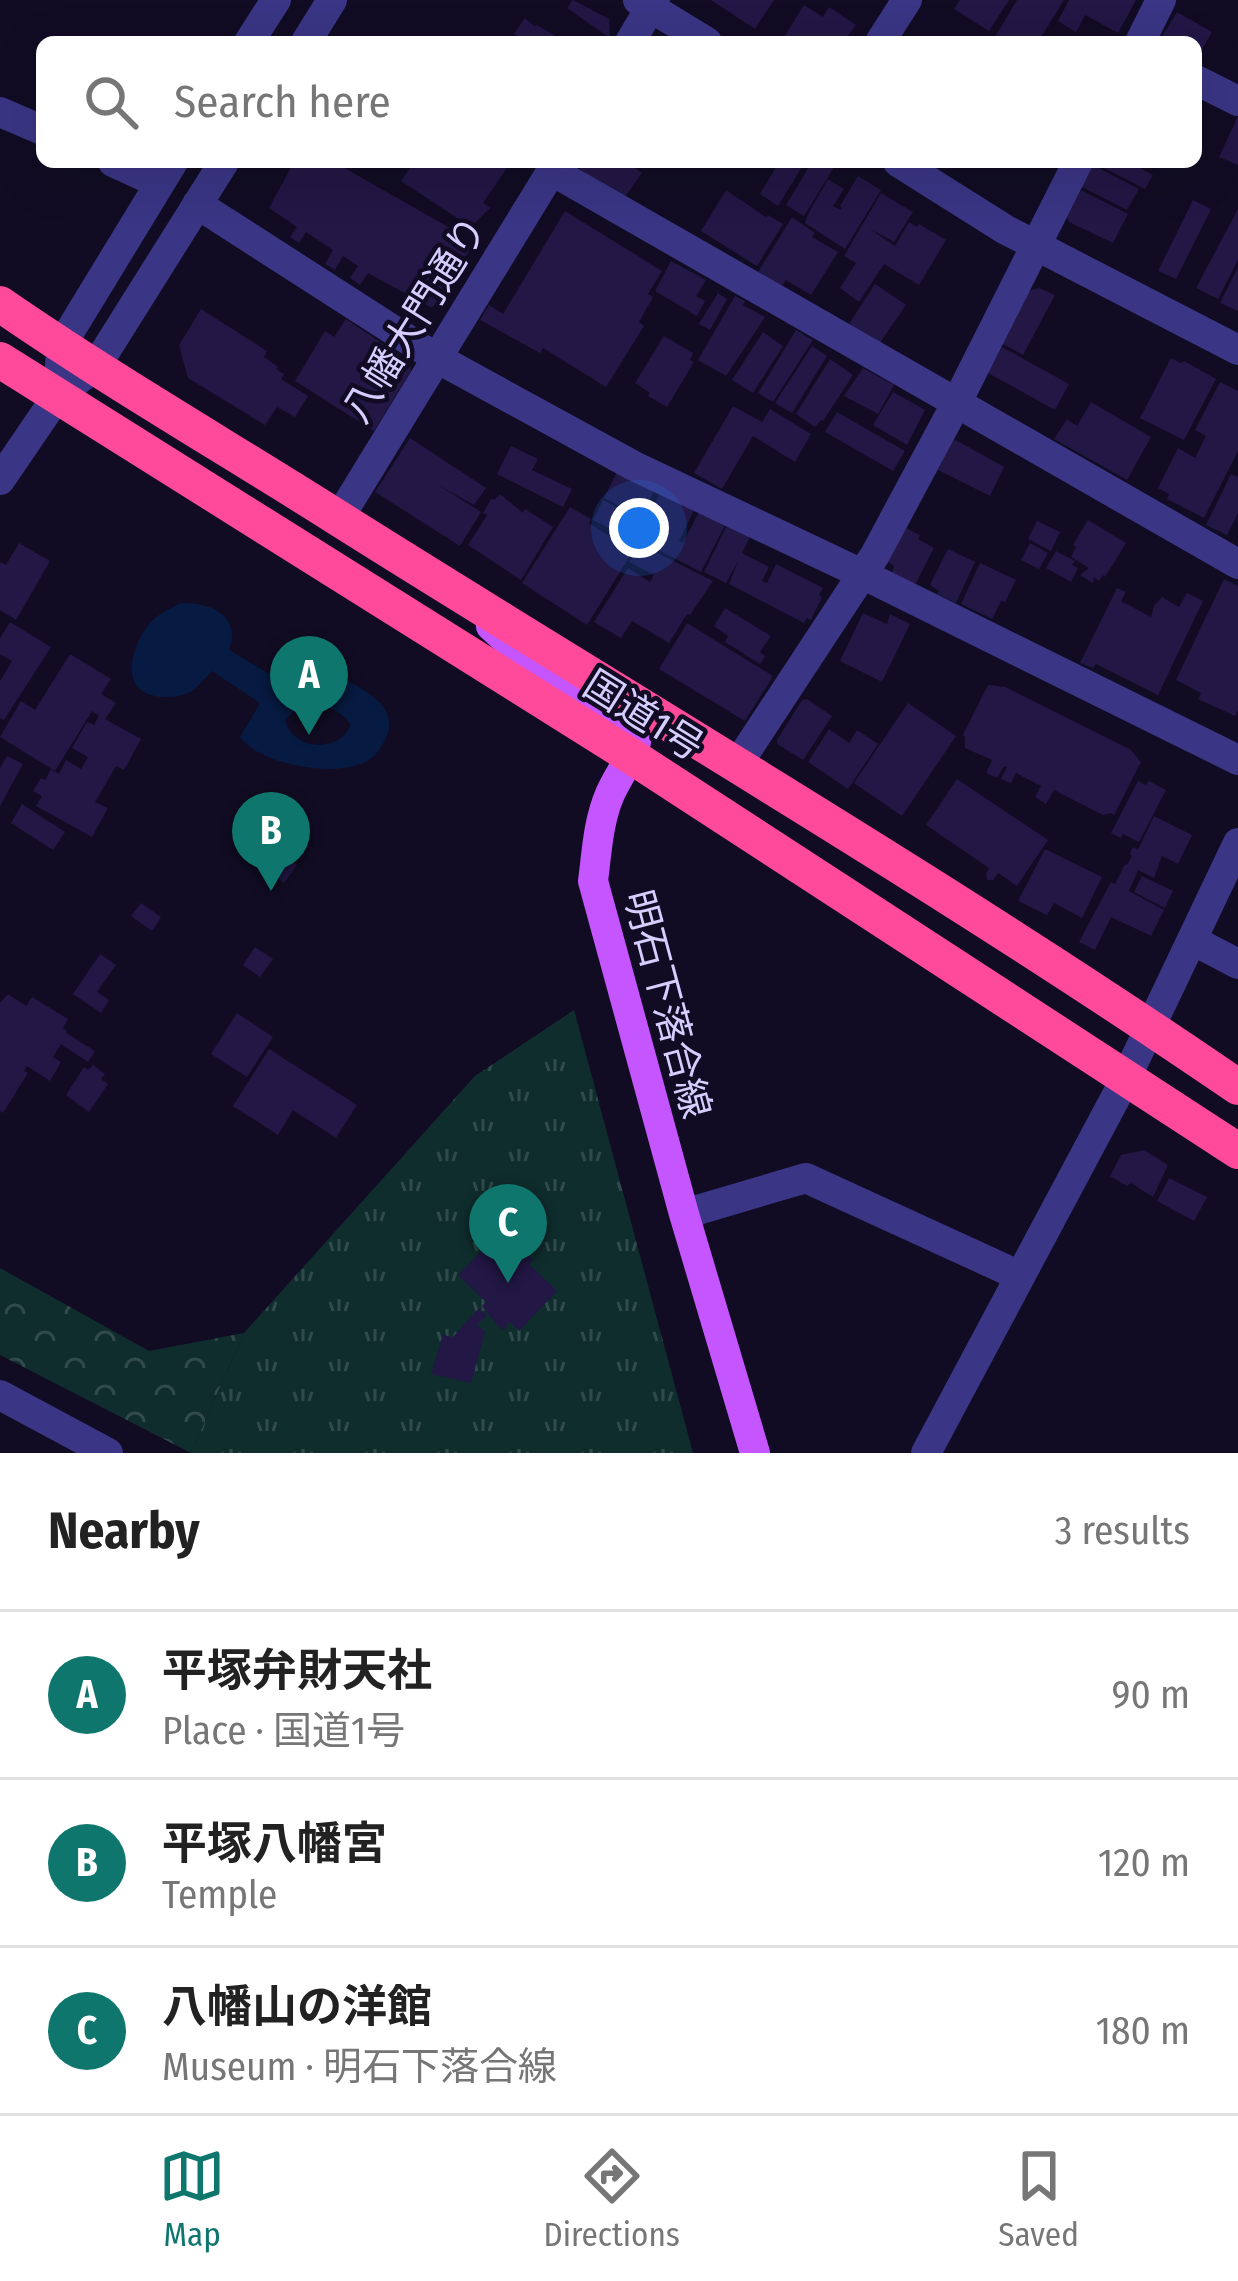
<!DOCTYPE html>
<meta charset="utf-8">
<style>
:root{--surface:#fff;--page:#f2f2f2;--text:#222;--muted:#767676;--line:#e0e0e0;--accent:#0f766e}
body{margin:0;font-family:"Fira Sans Condensed","Noto Sans JP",sans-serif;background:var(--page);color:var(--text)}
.you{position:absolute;left:639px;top:528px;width:42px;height:42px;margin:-30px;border:9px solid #fff;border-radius:50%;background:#1a73e8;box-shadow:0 0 0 18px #1a73e833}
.badge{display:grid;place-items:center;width:78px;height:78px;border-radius:50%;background:var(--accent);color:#fff;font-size:39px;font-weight:700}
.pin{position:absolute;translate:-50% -99px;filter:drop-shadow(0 3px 6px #0008)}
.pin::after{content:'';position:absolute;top:63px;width:42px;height:36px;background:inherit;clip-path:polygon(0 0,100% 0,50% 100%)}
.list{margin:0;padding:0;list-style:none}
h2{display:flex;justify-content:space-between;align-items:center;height:156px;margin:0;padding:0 48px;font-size:51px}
h2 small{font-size:39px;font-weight:400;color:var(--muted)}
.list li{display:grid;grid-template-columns:78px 1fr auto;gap:36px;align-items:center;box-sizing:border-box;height:168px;padding:0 48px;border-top:3px solid var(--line)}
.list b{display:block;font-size:45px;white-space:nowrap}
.list p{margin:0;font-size:39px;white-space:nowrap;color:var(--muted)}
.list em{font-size:39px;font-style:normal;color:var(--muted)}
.icon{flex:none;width:66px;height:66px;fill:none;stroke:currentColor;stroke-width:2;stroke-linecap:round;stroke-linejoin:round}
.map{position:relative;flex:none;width:1238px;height:1453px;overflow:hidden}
.search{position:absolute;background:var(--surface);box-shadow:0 12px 48px #0002;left:36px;right:36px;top:36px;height:132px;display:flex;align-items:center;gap:30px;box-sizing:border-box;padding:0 42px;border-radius:18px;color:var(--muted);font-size:45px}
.sheet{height:660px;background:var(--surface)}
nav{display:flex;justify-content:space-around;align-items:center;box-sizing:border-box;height:168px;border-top:3px solid var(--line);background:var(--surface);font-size:33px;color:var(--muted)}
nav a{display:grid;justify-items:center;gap:6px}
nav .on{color:var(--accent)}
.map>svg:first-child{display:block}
.forest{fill:url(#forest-crowns)}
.park{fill:url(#park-tufts)}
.water{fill:#071a41;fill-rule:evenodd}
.building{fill:#221745}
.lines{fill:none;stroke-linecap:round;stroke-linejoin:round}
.minor{stroke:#3a3584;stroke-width:30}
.major{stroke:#c555ff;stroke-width:30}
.highway{stroke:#ff499a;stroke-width:36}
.labels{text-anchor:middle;stroke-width:9;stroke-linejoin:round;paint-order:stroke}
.street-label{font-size:39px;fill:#d5ceff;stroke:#110c23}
</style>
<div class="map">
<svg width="1238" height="1453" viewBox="0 0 1238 1453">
<defs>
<pattern id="forest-crowns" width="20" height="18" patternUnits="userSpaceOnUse" patternTransform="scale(3)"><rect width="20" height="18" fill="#0f2d2d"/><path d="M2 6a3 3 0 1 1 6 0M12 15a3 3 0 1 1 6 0" fill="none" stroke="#314a4c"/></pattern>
<pattern id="park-tufts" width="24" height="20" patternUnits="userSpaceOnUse" patternTransform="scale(3)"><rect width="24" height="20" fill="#0f2d2d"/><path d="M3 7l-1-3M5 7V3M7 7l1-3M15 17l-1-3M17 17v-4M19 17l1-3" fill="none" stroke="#314a4c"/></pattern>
</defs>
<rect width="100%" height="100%" fill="#110c23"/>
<path class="forest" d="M0,1268L149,1351L244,1333L191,1453L0,1355Z"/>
<path class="park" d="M574,1010L693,1453H191L244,1333L475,1076Z"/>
<path class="water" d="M181,603C211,602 242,616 229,650L285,683L306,662C331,674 361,684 380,703C387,710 390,719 389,728C387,739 379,753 370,759C341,780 259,765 240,737L260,703L212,671C206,677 199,686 192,691C183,696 173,697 164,697C118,696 129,649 149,624C158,614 169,609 181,603ZM300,706C321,705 338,706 351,725C338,754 293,750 285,720Z"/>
<g class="building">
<path d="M573,0L609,19L610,38L567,8Z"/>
<path d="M711,0H774L755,29Z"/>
<path d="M960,0H1009L989,31L954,9Z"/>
<path d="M1017,0H1064L1038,42H992Z"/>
<path d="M1069,0H1136L1118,33L1085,15L1076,32L1058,21Z"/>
<path d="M804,5L823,17L829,7L856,25L848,36L857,42H781Z"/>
<path d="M1177,12L1212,32L1196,60V42H1159Z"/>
<path d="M525,18L534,26L537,25L565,42H528L530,39L528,37L525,41L514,34Z"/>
<path d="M1238,116V165L1219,157Z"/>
<path d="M294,162H334L450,228L447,233L472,247L463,261L468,265L449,297L445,293L438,305L435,304L432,308L368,273L360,285L350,278L358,266L343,256L335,270L325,264L333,250L306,232L299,243L290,237L297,227L269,208Z"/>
<path d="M414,162H511L483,203L490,208L471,227L401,181Z"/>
<path d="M579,162H626L642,173L625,197L581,173Z"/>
<path d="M779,162H805L778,206L760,194Z"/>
<path d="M812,162H837L804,216L786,205Z"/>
<path d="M1092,162H1140L1138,167L1153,175L1145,189Z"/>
<path d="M1093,165L1139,189L1127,210L1082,187Z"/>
<path d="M858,176L881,190L845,249L805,223L807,216L828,179L844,189L833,206L842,210L840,206Z"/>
<path d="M726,190L766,217L768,215L783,224L757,266L701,231Z"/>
<path d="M1081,190L1128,214L1113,243L1069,222L1067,217Z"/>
<path d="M881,193L913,212L894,242L869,228L895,246L909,222L917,227L919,224L946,240L919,285L884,264L859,302L840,288L856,263L844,256Z"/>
<path d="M1193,200L1211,209L1176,279L1158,271Z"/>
<path d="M1238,209V260L1218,299L1196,288Z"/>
<path d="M565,211L662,271L648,294L653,297L639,322L644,326L606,387L543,348L540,353L480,320L489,305L503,314Z"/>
<path d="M792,217L815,233L812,237L838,252L811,295L786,280L781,287L758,272Z"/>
<path d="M671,261L706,280L696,296L705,301L697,316L655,291Z"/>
<path d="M1238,267V311L1220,303Z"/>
<path d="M875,284L906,305L879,344L849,324Z"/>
<path d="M1039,288L1055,295L1023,355L1001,343L1028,291Z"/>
<path d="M718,293L727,299L710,330L699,324Z"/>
<path d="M735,296L745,301L743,305L765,317L726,376L698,360Z"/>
<path d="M201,309L267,351L264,357L278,367L276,369L284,374L281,379L308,396L295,417L277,407L265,425L188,378L179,345Z"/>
<path d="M346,319L410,362L411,371L374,431L295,381L325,331L334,337Z"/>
<path d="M796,330L813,340L773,402L758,393Z"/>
<path d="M763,332L783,346L753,393L732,380Z"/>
<path d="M664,336L693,353L690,360L694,362L667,407L648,396L650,393L635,383Z"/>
<path d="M812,346L827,356L792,413L775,403Z"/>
<path d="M1002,347L1069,384L1055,410L988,373Z"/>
<path d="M1171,358L1181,363L1184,361L1216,379L1184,440L1140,418Z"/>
<path d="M830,359L853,375L823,421L821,420L815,427L796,414Z"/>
<path d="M863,368L894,385L878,414L844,396Z"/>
<path d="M1220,382L1238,391V451L1204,518L1167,499L1169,494L1158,488L1178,448L1195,458L1206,436L1195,430Z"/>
<path d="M893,392L925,410L907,445L873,425Z"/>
<path d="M1091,402L1151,437L1127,480L1054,439L1067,419L1077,426Z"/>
<path d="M733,406L762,422L770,409L811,434L795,462L753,436L722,489L694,473Z"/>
<path d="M837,412L905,451L893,471L825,432Z"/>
<path d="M410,438L486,488L474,505L438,485L481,512L460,546L375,492Z"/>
<path d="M954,439L1004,467L990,496L938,470Z"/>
<path d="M511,446L538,459L532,470L572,489L563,507L497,474Z"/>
<path d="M617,472L654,491L641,517L604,498Z"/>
<path d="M1231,474L1238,477V513L1227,535L1206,525Z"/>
<path d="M661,491L695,508L679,541L683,543L700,510L726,523L701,572L637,539Z"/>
<path d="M500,494L523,513L525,509L553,527L521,580L468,545L487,515L483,513L491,499L494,500Z"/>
<path d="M603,500L640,519L630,539L593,520Z"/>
<path d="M570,507L591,519L589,523L633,551L587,625L522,583Z"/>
<path d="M1088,520L1126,543L1105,577L1103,575L1099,581L1094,577L1093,583L1080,575L1089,568L1071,557L1076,547L1073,545Z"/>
<path d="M1037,521L1060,532L1051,551L1028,539Z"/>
<path d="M727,525L750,537L742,553L769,567L762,581L767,583L776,564L823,588L819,595L822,597L811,620L807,618L804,623L729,584L738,561L726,583L704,572Z"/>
<path d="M906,528L920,535L918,539L934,548L915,585L892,573L894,566L888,562Z"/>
<path d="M19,543L50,561L16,620L0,610V562L6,565Z"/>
<path d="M1030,543L1048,553L1039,569L1021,560Z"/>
<path d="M640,544L713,581L690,615L687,614L669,643L632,621L621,638L594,622L628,568L650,582L654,575L629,562Z"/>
<path d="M948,549L975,562L956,603L937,594L939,591L930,585Z"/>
<path d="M1056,551L1075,561L1072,565L1078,568L1071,582L1046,568Z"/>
<path d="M980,563L1016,580L1005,602L1001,601L992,619L961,604Z"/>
<path d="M1224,579L1238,586V710L1235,716L1198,699L1201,693L1176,680Z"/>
<path d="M1117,588L1126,592L1121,601L1151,617L1154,606L1162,597L1179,607L1187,593L1203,601L1158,695L1096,664L1093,668L1080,663Z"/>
<path d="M725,608L771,636L760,652L765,656L760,664L725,642L728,636L714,626Z"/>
<path d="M863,613L887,624L890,614L910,624L882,682L840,661Z"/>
<path d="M10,622L51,647L4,720L0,718V681L12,661L0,654V638Z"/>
<path d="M687,623L773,676L745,721L659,669Z"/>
<path d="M70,654L111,679L101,694L116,703L105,719L141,739L124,770L116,766L95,802L108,808L92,837L36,806L42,796L33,791L41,778L45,780L51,769L59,774L66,760L81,769L88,757L72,748L87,722L94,725L99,716L92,711L55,771L0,737L21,701L35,710Z"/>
<path d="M988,685L1005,687L1131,750L1141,762L1114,815L1111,813L1103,815L1054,790L1046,804L1035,797L1041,786L1016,773L1011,783L1001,779L1007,767L1004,766L997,778L986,773L992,760L965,748V737L963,735Z"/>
<path d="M807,699L832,716L803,760L777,744V740L802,700Z"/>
<path d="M908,703L956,736L902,816L854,783Z"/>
<path d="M829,729L849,743L857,730L878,744L848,789L808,762Z"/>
<path d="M7,756L23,764L0,806V768Z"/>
<path d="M957,779L1048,840L1017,886L998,873L993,880H987L986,874L989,868L926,825Z"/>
<path d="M1138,781L1146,785L1149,781L1166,790L1139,842L1123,834L1121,838L1111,833Z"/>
<path d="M22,804L65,832L53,850L11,823Z"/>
<path d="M1154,816L1192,835L1178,864L1162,856L1154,878L1138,870L1129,891L1164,910L1151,936L1111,917L1095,950L1079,942L1111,882L1115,884L1125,864L1127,865L1132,856L1130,854L1133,847L1138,850Z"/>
<path d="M1045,849L1102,877L1082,918L1054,903L1047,915L1018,901Z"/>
<path d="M280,853L297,865L284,883L267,870Z"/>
<path d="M1142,876L1173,891L1165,908L1134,892Z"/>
<path d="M141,903L161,917L152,931L131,916Z"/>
<path d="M255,947L273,959L260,977L243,965Z"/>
<path d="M100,954L116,965L97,992L109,1000L101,1013L73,994Z"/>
<path d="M8,994L26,1006L32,997L68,1019L63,1028L67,1031L66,1033L95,1051L88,1062L61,1044L53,1057L61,1062L50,1081L27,1066L24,1071L28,1073L3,1113L0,1111V1003Z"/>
<path d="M237,1013L273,1037L247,1077L211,1054Z"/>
<path d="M269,1049L357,1105L336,1138L293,1110L278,1135L233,1106Z"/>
<path d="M93,1065L105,1074L101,1079L108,1084L89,1112L66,1095L84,1067L88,1070Z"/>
<path d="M1144,1150L1168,1165L1153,1197L1131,1183L1127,1186L1110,1176L1121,1155Z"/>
<path d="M1169,1178L1207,1197L1194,1221L1157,1201Z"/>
<path d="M508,1236L533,1260L529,1264L557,1291L519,1331L510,1322L502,1330L482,1306L486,1302L458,1275L483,1249L489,1256Z"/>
<path d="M479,1308L487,1315L477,1325L485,1332L471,1383L431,1374L443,1334L452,1338Z"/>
</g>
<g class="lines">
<g class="minor">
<path d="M638,0L707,42"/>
<path d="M249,42L276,0"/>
<path d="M306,42L332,0"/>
<path d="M630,42L655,0"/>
<path d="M880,42L907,0"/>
<path d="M1140,42L1161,0"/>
<path d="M1196,80L1238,101"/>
<path d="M0,112L42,130"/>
<path d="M113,162L159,183"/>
<path d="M898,162L1006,230L1238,350"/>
<path d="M552,171L1238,564"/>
<path d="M197,204L435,357L634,466L862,574L1238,760"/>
<path d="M60,365L62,344L173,162"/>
<path d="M0,480L58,395L96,366L224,162"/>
<path d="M339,518L557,162"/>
<path d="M737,765L875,555L957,402L1078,162"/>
<path d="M1192,940L1238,964"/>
<path d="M684,1214L806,1178L1020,1276"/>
<path d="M0,1395L108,1453"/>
<path d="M926,1453L1126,1078L1238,843"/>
</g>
<path class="major" d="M491,626L540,671L630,729L636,742C630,761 618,776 610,794C598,822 597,851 593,881L684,1214L755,1453"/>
<g class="highway">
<path d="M0,304C110,380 226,447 338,518C638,707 946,887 1238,1087"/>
<path d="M0,360L631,756L1238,1151"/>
</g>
</g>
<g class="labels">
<g class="street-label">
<text transform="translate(414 319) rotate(-58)" y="14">八幡大門通り</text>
<text transform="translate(644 715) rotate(32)" y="14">国道1号</text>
<text transform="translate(668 1004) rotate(75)" y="14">明石下落合線</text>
</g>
</g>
</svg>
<div class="you"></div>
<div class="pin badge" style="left:309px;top:735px">A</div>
<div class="pin badge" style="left:271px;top:891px">B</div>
<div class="pin badge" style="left:508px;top:1283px">C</div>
<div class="search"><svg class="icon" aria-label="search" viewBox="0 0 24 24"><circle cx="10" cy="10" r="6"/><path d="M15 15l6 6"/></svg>Search here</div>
</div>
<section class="sheet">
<h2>Nearby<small>3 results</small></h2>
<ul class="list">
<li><span class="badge">A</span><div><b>平塚弁財天社</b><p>Place · 国道1号</p></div><em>90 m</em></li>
<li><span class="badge">B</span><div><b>平塚八幡宮</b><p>Temple</p></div><em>120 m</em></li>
<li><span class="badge">C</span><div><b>八幡山の洋館</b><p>Museum · 明石下落合線</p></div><em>180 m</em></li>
</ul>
</section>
<nav>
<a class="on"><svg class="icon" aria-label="map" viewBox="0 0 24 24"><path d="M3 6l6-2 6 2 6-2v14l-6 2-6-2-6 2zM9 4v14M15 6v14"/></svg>Map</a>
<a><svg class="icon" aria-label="directions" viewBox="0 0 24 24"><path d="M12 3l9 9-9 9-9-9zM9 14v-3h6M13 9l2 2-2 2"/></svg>Directions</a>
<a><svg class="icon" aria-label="saved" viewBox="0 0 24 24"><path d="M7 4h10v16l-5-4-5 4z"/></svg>Saved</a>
</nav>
